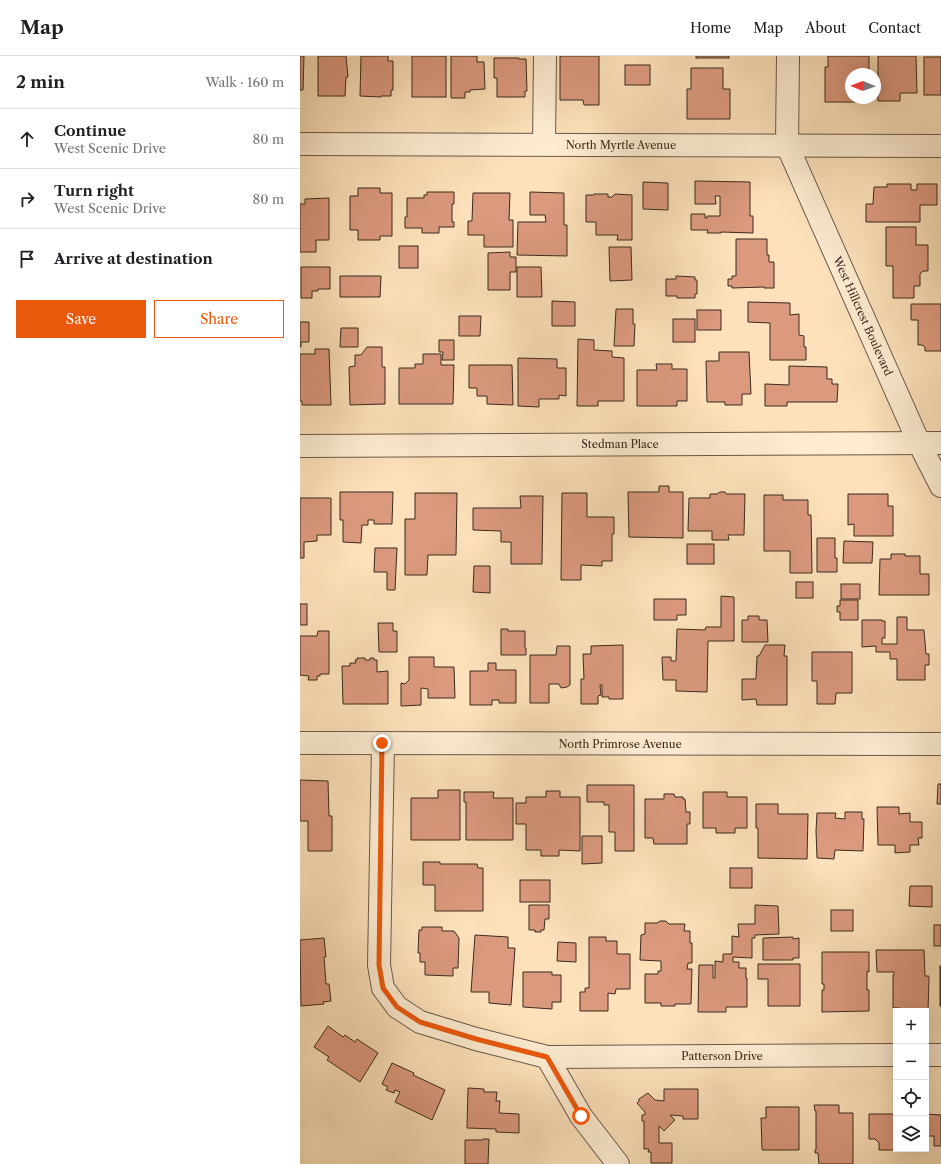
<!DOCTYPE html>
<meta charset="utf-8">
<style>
:root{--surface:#fff;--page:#f2f2f2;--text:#202124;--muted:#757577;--line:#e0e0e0;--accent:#ea580c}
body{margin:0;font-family:"Libre Caslon Text",serif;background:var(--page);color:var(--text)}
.controls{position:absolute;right:12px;bottom:12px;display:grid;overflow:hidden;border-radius:0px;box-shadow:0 4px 16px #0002}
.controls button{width:36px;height:36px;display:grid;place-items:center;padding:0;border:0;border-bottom:1px solid var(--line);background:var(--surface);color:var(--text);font:20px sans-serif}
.compass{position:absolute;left:545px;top:12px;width:36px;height:36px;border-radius:50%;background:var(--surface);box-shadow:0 4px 16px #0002;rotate:271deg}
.stop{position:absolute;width:12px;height:12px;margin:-9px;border:3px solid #ea580c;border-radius:50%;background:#fff}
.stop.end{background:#ea580c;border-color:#fff;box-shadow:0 1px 4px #0008}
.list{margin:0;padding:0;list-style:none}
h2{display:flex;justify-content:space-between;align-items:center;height:52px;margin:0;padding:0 16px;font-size:17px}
h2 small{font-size:13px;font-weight:400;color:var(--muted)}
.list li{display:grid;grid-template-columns:26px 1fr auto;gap:12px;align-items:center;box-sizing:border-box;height:60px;padding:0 16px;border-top:1px solid var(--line)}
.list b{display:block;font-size:15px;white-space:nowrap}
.list p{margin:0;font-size:13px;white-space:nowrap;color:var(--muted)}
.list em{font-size:13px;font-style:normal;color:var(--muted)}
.actions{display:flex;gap:8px;padding:12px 16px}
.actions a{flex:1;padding:9px 0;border:1px solid var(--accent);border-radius:0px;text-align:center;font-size:14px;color:var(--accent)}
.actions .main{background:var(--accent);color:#fff}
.icon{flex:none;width:22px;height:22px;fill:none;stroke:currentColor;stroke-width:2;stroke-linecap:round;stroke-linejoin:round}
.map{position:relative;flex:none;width:641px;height:1108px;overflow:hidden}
header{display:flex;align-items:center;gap:24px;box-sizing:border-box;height:56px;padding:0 20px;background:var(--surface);border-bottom:1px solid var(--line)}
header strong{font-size:19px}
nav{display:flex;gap:22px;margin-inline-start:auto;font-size:14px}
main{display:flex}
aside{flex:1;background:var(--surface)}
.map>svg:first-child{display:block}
.building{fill:#db997e;stroke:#3a2b1f}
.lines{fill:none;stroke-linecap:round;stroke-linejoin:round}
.minor-casing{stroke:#6a5846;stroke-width:24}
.minor{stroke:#fdecd2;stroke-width:22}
.route{stroke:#ea580c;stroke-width:5}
.labels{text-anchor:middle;stroke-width:3;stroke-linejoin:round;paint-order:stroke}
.street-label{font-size:11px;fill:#3a2b1f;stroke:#fdecd2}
</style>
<header>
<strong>Map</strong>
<nav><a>Home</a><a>Map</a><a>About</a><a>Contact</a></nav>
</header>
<main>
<aside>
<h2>2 min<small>Walk · 160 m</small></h2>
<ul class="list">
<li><svg class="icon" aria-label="ahead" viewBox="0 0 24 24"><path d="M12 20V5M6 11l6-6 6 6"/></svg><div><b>Continue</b><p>West Scenic Drive</p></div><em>80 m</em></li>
<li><svg class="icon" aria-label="right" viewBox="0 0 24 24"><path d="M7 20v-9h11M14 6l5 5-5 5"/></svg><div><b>Turn right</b><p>West Scenic Drive</p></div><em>80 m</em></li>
<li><svg class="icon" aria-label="arrive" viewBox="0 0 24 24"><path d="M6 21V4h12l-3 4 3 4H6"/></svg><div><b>Arrive at destination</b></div></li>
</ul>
<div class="actions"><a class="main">Save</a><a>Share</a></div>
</aside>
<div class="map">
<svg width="641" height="1108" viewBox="0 0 641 1108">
<rect width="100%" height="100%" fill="#fce1ba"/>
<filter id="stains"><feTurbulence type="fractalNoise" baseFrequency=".005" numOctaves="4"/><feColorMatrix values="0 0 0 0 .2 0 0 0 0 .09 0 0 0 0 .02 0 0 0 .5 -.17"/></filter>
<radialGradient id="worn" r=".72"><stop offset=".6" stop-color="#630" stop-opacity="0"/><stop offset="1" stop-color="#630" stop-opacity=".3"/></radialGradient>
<g class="building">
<path d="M0,0H4L3,34H0Z"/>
<path d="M18,0H46L48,21H46L45,40H18Z"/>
<path d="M61,0H88V5H93V34H91V40H81V41L60,40Z"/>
<rect x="112" y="0" width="34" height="41"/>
<path d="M151,0H177V6H184L185,33L170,34V36H165V42H151Z"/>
<path d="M260,0H299V49H284L283,44H260Z"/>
<rect x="396" y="0" width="33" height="2"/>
<path d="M528,0H569V18H551V42H569V46H525V11H528Z"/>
<path d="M578,0H616L617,37H600V45H578Z"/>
<rect x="624" y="1" width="17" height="38"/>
<path d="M194,2H219V3H226L227,35H225V41H197V22H194Z"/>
<rect x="325" y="9" width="25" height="20"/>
<path d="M391,12H423V33H430V63H387V33H391Z"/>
<path d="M395,125L450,126V160H453V177L421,176V177H407L408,174H391V158H405V162H407V160H420V140H415L416,148H395Z"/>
<path d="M343,126L368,127V154L343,153Z"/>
<path d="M587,128H611V134H617V128H637V149H620V166H566V148H573L574,131H587Z"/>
<path d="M58,132H80V137H92V180H80V184H58V174H50V140H58Z"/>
<path d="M127,136H154V148H152V166H154V171H139V177H122V172H105V161H107V142H124V139H127Z"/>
<path d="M230,136L264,137V169H267V200L217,199L218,166H246L245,159H230Z"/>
<path d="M173,137H210L209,164H213V191H184V179H168V165H172Z"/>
<path d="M294,138H308V141H312L315,138L332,139V184H317L318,179H296V166H286V139H294Z"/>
<path d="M29,142V184H16V196H0V148H5V143Z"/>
<path d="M586,171H616V189H628V215H623L620,218V230H614V242H593V210H586Z"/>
<path d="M436,183H467V199H469V206H474V232H464V231L432,232V230H428V223H432V220H436Z"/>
<rect x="99" y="190" width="19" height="22"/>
<path d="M309,191H331L332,224L310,225Z"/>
<path d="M210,196V201H216V216H210V234H188V197Z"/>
<path d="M1,211H30V233H18V235H12V242H1Z"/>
<path d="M217,211H241L242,241H217Z"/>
<path d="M40,220H81L80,241H40Z"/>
<path d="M376,220L395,221V224H397V238H395V242H377V240H366V223H376Z"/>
<path d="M252,245L275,246V270H252Z"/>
<path d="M448,246L490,247V259L499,258V279L504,280V291H506V304H470V267L448,266Z"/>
<path d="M611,248H641V295H625V291L622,289H618V264H611Z"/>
<path d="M316,253H333V268H335L334,290H314Z"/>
<rect x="397" y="254" width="24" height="20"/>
<path d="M159,260H181L180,280H159Z"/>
<rect x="373" y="263" width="22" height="23"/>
<path d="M0,266H9V286H1V291H0Z"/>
<path d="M41,272H58V291H40Z"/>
<path d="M278,283L294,284V294L312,295V301L324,302V345H298V350H277Z"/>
<path d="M139,284H154V304H142L143,296H139Z"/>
<path d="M67,291H82V311H85V348L50,349L49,311L55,310V299H61Z"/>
<path d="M15,293H29L31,349H2V345H0V298H15Z"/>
<path d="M419,296H449L451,338H442V349H425V346H407L406,305H419Z"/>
<path d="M123,298H141V309H154L153,348H99V312H115V308H123Z"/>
<path d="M218,302L257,303V312H266V340L259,339V343H239V351L218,350Z"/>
<path d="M356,308H372V313H387V345H377V350H337V314H357Z"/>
<path d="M169,309H212L213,349L187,348V340H177V332H169Z"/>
<path d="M489,310L527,311V323H532V328H538L537,346H487V350H465V328L489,329Z"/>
<path d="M359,430H369V436H383V482L329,481L328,436H359Z"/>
<path d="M40,436H93L92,468H74V464H68V469H62L61,487L43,486V464H40Z"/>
<path d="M420,436H425L426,438H445L444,479H428L429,484H412V475H388L389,442H410V438H417Z"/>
<path d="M115,437H157L156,499H128L127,519H105V463H115Z"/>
<path d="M262,437H287V461H314V478H312V505H302V510L281,509V524H261Z"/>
<path d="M548,438H588V450H593V480H554V468L548,469Z"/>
<path d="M464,439H483V444H508V459H511L512,517H490V495H464Z"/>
<path d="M220,440H243L242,508H211V486H201V475L173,474V452H221Z"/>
<path d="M0,442H31V479H17V485L4,486V502H0Z"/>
<path d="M517,482H535V502H537V516H517Z"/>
<path d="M544,485L573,486L572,507H543Z"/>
<rect x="387" y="488" width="27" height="20"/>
<path d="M75,492H97L95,534H87V516H74Z"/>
<path d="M591,498H605V500H620V518H629V539H579L580,503H591Z"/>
<path d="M174,510H190V537L173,536Z"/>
<rect x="496" y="526" width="17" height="16"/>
<rect x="541" y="528" width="19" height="15"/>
<path d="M421,540L434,541V585H408L407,636L376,635V624H363L362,601H371V605H376L377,573L405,574L406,571H421Z"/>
<path d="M354,543H386V559H377V564H354Z"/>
<path d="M540,544H558V564H540V556H537V550H540Z"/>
<rect x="0" y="548" width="7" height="21"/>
<path d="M448,560H459V564H467L468,586H442V564H448Z"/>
<path d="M597,561H607V574H624L626,598H629V609H625V624H597V603H590V596H576V590L562,591V564H582V565H585V582H582V588H597Z"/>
<path d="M78,567H93V575H97V596H79Z"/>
<path d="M201,573H208V575H225V592H226V599H201Z"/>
<path d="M18,575H29V618H20V620H17V624H8L9,620L0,619V580H17Z"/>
<path d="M323,589V643H309V641H302V629H300L301,639L298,640V648H281V623H284L283,598H291V590Z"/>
<path d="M465,589H485L484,600H487V649H457L456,643L442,644V623H456L457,600H459Z"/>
<path d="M257,590H270V629L267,631L261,632L259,628H249V647H230V599H256Z"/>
<path d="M512,596H552V637H536L535,648H517V625H512Z"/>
<path d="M109,601H134V611H154L155,642H128V633L121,632V649L101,650V627L105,628L109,624Z"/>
<path d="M57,602H65V604H70V602H74V604H77V616L88,615V648H43L42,610H50V607H56L55,604H57Z"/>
<path d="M188,607H196V614H216V647H199V644H192V649H170V615H188Z"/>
<path d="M0,724L28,725L29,760H32V795H8V765H0Z"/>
<path d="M638,728H641V748H637Z"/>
<path d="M287,729H334V795H315V776H309V749H304V746H287Z"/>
<path d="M138,734H160V784H111V742H138Z"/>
<path d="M246,735H260V741H280V795L259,794V800H241V794H226V768H216V747H226V741H246Z"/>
<path d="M164,736H194L193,742H213V784H166V746H164Z"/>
<path d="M403,736H427V741H447V772H435V777H416V772H403Z"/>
<path d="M364,738H374L375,741H383V743H385L386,756H390V768H387V788H354L353,782H345V743H364Z"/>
<path d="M456,748H478V758H508L507,803L458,802V772H456Z"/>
<path d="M577,751H599V758L610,757V766H622V782H618L619,789H610V796L595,797V789H578Z"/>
<path d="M545,756H562V763H564L563,795L535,794L534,803L517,802L516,775L517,757H536L535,762L545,763Z"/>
<path d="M282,780H302V807L282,808Z"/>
<path d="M123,806H140V808H177L178,812H183V855H135V829H123Z"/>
<rect x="430" y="812" width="22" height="20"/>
<rect x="220" y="824" width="30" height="22"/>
<path d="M610,830H632V851L609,850Z"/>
<path d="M229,849H249V863H245L244,874H241V876H235V874H229Z"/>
<path d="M455,849L478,850L479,878L455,879V882H452V902L433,901V906H439V912H446V922H447V951H426V956H398L399,909H413V922H415V905L423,906V898H432V880L439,881L438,868H455Z"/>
<rect x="531" y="854" width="22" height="21"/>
<path d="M360,865H366L369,868H385L384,875H390V887H392V907H388L387,913H392L391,948H375V950H361V947H345V918H358V915H361V905L340,904L341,879L345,878V867H357Z"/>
<rect x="634" y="869" width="7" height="21"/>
<path d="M122,871H142V875H154L159,882L158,912H153V920L125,919V906H120V897H118L119,874H122Z"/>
<path d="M175,879L208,881V892H215L211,949L189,947V936H171Z"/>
<path d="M289,881H306V885H317V898H330V933H316L315,938L308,937V955H280V936H285V932H289Z"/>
<path d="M493,881V883L499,882V902H493V904H463V882Z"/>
<path d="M24,882L26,901H24L26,928H29L31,945L23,946L24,948L1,950L0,884Z"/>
<path d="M258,886L276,887V906L257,905Z"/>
<path d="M576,894H624L625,920H629L628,956L600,955V952H593V919H594V916H577Z"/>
<path d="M522,896H569V916L567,915V934H569V955L522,956V934H524V928H522Z"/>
<path d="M458,908H500V950H468V923H458Z"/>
<rect x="640" y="910" width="1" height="40"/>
<path d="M223,916H252V919H261V946H252V953L223,951Z"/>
<path d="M28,970L43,981L45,979L55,986L57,983L78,997L60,1026L27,1004L29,1001L14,991Z"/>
<path d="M92,1007L114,1017L113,1019L145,1034L132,1064L95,1046L100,1036L95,1034L94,1037L86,1034L88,1031L82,1028Z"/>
<path d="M168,1032L184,1033V1036H197L196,1045H200L199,1057L219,1058V1077L196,1076V1073L167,1072Z"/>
<path d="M364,1033H398V1063H383V1060L370,1059L375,1064L364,1075L359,1070V1087H372V1107H351V1096H348L349,1093H344V1065H342V1059H345V1056L337,1047L339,1045V1043L348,1037L355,1044L364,1045Z"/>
<path d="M514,1049H539V1057H553V1108H519L518,1097H515V1094H516V1055H515Z"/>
<path d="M466,1051H499V1094H462L461,1062H466Z"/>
<path d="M569,1058H596V1093H599V1094H579V1087L575,1083H569Z"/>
<path d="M626,1058L641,1059V1090H634V1080H626Z"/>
<path d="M183,1083H189L188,1108H165V1084H183Z"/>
</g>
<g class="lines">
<g class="minor-casing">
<g id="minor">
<path d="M488,0L487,89L619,387L641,430"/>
<path d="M0,88L641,90"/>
<path d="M244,88L245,0"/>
<path d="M0,390L641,387"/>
<path d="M0,687L641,688"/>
<path d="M83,687L79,909L83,932L97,951L120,966L176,983L247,1001L281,1060L318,1108"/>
<path d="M626,999H641"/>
<path d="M247,1001L596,999"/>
</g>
</g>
<use href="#minor" class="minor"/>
</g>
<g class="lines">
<path class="route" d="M82,687L79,909L83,932L97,951L120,966L176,983L247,1001L281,1060"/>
</g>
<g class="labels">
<g class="street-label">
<text x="321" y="93">North Myrtle Avenue</text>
<text transform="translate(563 260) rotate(66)" y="4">West Hillcrest Boulevard</text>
<text x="320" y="392">Stedman Place</text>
<text x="320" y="692">North Primrose Avenue</text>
<text x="422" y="1004">Patterson Drive</text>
</g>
</g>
<rect width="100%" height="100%" filter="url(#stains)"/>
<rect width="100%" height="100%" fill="url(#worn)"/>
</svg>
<div class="controls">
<button>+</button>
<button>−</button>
<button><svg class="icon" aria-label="locate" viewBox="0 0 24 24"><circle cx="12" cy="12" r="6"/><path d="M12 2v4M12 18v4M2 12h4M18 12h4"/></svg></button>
<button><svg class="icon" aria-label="layers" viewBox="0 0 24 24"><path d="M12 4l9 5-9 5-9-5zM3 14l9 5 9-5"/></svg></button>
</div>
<svg class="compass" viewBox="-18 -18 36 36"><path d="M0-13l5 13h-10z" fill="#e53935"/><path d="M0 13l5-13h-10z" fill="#757577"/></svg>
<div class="stop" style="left:281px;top:1060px"></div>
<div class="stop end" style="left:82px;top:687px"></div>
</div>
</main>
